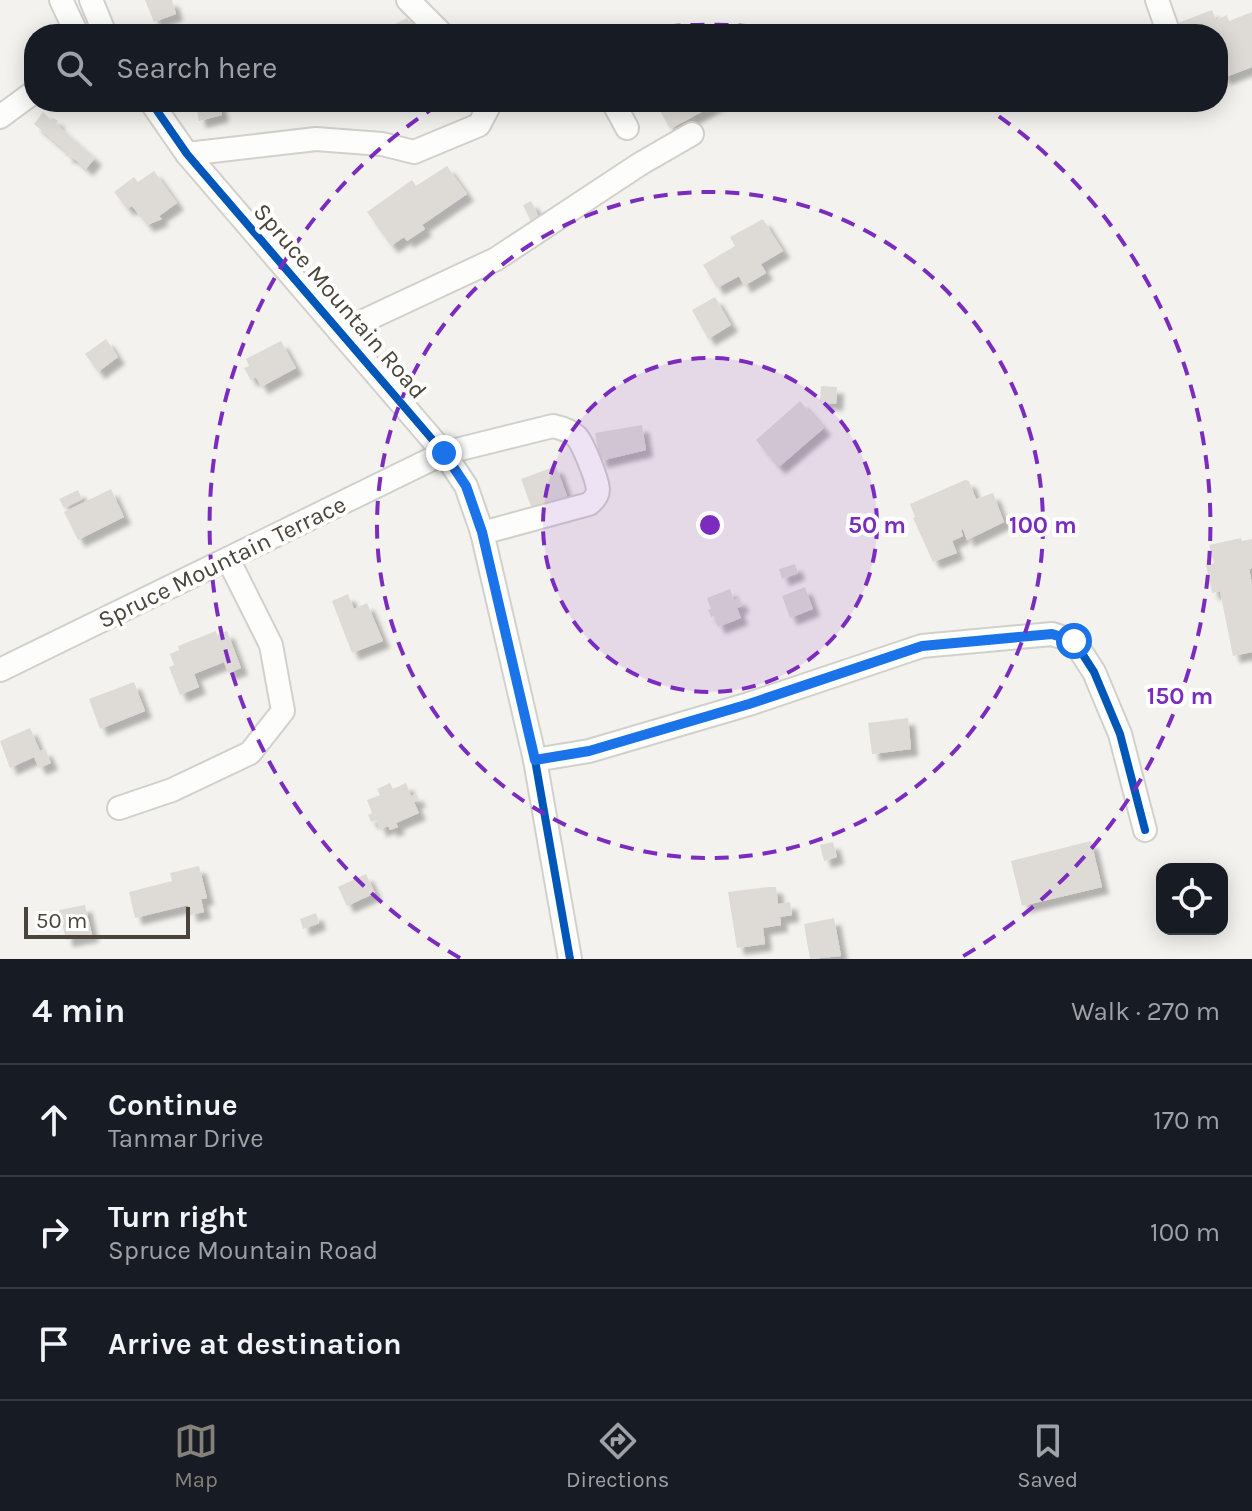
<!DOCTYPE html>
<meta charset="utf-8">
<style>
:root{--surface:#171b24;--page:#20242c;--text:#f1f3f6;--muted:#9ea1a6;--line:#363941;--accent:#868178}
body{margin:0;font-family:Karla,sans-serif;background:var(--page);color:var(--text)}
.controls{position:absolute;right:24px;bottom:24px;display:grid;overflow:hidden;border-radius:16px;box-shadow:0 4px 20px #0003}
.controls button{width:72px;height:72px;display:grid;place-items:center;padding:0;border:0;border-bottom:2px solid var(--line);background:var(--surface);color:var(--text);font:40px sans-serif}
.scale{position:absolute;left:24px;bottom:20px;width:166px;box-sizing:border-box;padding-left:8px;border:4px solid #4b4439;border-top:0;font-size:22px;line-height:28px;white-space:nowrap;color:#4b4439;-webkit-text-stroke:6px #fff;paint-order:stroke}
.stop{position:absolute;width:24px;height:24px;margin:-18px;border:6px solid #1a73e8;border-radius:50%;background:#fff}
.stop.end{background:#1a73e8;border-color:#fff;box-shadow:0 2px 8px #0008}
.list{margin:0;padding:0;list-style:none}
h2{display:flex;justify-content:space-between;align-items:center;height:104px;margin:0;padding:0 32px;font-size:34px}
h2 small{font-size:26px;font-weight:400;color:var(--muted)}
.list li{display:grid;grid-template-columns:52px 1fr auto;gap:24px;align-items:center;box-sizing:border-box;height:112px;padding:0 32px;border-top:2px solid var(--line)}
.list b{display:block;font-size:30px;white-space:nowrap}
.list p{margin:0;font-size:26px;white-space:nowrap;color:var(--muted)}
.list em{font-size:26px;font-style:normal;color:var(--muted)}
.icon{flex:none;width:44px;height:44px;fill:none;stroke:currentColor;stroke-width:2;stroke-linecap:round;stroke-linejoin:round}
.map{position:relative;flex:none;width:1252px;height:959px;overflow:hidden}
.search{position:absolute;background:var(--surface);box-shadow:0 4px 20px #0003;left:24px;right:24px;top:24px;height:88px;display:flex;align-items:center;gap:20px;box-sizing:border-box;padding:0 28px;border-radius:32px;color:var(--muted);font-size:30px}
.sheet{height:440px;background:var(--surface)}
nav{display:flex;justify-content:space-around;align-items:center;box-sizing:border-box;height:112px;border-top:2px solid var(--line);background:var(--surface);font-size:22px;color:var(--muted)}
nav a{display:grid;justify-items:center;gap:4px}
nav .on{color:var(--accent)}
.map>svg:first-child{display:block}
.building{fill:#dedbd6;filter:url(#shadow)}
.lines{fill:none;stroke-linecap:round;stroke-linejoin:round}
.minor-casing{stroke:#d2d0cb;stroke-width:26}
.minor{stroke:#fdfdfc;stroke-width:22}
.cycleway-casing{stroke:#fff;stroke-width:13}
.cycleway{stroke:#0057b8;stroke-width:8}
.route{stroke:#1a73e8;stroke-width:10}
.ring{fill:none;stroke:#7b2cbf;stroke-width:4;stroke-dasharray:14 10}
.labels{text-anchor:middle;stroke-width:8;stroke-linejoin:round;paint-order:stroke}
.street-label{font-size:24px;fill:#4b4439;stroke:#fff}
.centre{fill:#7b2cbf;stroke:#fff;stroke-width:4}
.ring-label{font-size:24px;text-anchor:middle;font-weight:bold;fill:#7b2cbf;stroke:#fff;stroke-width:8;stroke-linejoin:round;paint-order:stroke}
</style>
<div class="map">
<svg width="1252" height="959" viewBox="0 0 1252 959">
<defs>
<filter id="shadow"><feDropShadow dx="7" dy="7" stdDeviation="2" flood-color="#0004"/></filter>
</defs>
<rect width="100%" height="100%" fill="#f4f2ee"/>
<g class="building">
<path d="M145,0H172L176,14L154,22Z"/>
<path d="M1212,10L1216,20L1227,15L1229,21L1252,12V67L1223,78L1218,67V34H1182L1178,23Z"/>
<path d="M407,18L409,21L411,20L416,29L413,30L415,34H392L389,27Z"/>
<path d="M195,102H219L222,115L199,121Z"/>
<path d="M673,102H720L670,129L659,109Z"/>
<path d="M43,112L51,120L53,118L58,121L56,124L95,158L86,169L70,155L68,157L65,155L67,152L34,124Z"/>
<path d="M447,166L467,194L422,225L425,229L407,241L404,237L391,246L367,212L412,180L416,186Z"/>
<path d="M154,171L177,203L159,216L162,219L147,225L132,206L127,209L114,192L134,177L138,182Z"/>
<path d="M531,201L540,219L532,224L523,205Z"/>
<path d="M763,219L783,251L761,264L766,273L744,286L739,276L717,288L703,265L735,246L730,237Z"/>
<path d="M715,297L731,325L708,339L692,310Z"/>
<path d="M106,339L118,357L98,372L85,354Z"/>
<path d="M281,341L296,368L261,387L256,377L251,380L244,368L249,366L246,359Z"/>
<path d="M821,386L837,387L836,404L820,402Z"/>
<path d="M800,401L824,428L780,466H777L756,440Z"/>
<path d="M642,425L646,450L600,461L595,433Z"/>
<path d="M556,466L567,496L532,509L521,479Z"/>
<path d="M965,480L969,481L976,499L993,493L1004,522L967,540L963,529L961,530L963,536L952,541L957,553L933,562L913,518L915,517L910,504Z"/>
<path d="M111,489L124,517L78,540L64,512Z"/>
<path d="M78,490L82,499L64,508L59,499Z"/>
<path d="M1241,538L1242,541L1252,539V568L1249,569L1252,584V652L1233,656L1220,591L1212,593L1206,565L1214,563L1209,545Z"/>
<path d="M795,564L798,573L782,579L779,569Z"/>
<path d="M805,587L813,609L790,618L782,596Z"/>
<path d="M730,589L734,600L739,598L742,606L737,608L741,618L718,627L714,616L711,617L708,610L711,609L707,598Z"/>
<path d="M348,594L354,609L367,603L383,641L352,653L332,601Z"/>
<path d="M216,631L217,635L227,631L241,668L228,673L224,662L194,674L199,687L180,695L169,667L174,665L170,654L179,650L178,646Z"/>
<path d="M134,682L145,711L100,729L89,699Z"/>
<path d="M908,718L911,749L872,754L868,723Z"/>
<path d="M30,728L40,751L45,749L51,763L39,768L34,757L10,768L0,741Z"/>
<path d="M390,783L393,789L406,783L411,796L416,794L419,800L414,802L419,813L396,823L398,827L390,830L388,826L380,830L376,820L371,822L368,815L372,813L367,800L380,795L377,789Z"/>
<path d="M1091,841L1102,887L1022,906L1011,861Z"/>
<path d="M833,842L837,857L824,861L820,845Z"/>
<path d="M199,866L207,898L201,899L204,912L190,915L188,905L135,918L129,892L172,881L170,873Z"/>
<path d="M366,874L375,893L347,906L338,887Z"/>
<path d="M768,887H776L778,904L790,902L792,915L780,917L781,925L763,928L765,944L737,948L728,892Z"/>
<path d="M85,905L92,935L66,940L59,910Z"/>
<path d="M316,913L319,923L303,929L300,919Z"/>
<path d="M834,918L841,956L810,959L804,924Z"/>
</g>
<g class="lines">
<g class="minor-casing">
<g id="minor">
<path d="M61,0L77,34"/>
<path d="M91,0L105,34"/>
<path d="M408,0L442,34"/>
<path d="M1157,0L1169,34"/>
<path d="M151,102L187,154L444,453L466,486L482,532L535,760L570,959"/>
<path d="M613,102L627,128"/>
<path d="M0,117L34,92"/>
<path d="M187,154L316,139L382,144L414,152L479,125L491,102"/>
<path d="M340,332L496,259L640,164L692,134"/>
<path d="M0,670L444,453L553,426C562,428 569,430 576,436C583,443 597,479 598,489C598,496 594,500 589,504L482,533"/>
<path d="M535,760L589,751L749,704L922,646L1052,634L1074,641L1094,672L1120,734L1145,830"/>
<path d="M119,808L172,790L250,753L283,711L271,645L228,559"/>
</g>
</g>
<use href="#minor" class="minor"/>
<g class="cycleway-casing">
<g id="cycleway">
<path d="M151,102L187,154L444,453L466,486L482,532L535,760L570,959"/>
<path d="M535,760L589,751L749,704L922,646L1052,634L1074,641L1094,672L1120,734L1145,830"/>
</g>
</g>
<use href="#cycleway" class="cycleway"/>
</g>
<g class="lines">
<path class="route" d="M444,453L466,486L482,532L535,760L589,751L749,704L922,646L1052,634L1074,641"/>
</g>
<circle cx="710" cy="525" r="167" fill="#7b2cbf" fill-opacity=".12"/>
<g class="ring">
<circle cx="710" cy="525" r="167"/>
<circle cx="710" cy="525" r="333"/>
<path d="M460 958A500 500 0 0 1 441 103M619 33A500 500 0 0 1 801 33M979 103A500 500 0 0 1 960 958"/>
</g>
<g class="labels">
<g class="street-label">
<text transform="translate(340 301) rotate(49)" y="8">Spruce Mountain Road</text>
<text transform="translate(222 562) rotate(-26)" y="8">Spruce Mountain Terrace</text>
</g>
</g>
<circle cx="710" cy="525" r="12" class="centre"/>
<g class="ring-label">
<text x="877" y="533">50 m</text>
<text x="1043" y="533">100 m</text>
<text x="1180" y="704">150 m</text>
</g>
</svg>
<div class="controls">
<button><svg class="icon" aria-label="locate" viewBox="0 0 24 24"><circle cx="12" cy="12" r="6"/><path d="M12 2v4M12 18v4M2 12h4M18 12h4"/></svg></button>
</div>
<div class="scale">50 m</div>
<div class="stop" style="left:1074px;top:641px"></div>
<div class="stop end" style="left:444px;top:453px"></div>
<div class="search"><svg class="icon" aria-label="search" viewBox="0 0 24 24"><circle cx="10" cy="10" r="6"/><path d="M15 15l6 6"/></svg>Search here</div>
</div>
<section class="sheet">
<h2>4 min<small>Walk · 270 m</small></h2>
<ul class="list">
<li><svg class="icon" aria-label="ahead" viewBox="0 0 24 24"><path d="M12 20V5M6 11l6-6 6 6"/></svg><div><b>Continue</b><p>Tanmar Drive</p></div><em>170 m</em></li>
<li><svg class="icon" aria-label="right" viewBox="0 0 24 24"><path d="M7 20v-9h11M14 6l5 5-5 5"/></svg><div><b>Turn right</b><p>Spruce Mountain Road</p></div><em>100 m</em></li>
<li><svg class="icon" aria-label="arrive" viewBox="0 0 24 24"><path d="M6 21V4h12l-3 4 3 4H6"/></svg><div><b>Arrive at destination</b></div></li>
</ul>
</section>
<nav>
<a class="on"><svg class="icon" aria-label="map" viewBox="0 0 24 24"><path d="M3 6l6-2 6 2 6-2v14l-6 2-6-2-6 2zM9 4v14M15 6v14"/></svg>Map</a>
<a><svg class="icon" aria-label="directions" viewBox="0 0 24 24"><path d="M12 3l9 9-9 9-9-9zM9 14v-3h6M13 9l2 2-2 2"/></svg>Directions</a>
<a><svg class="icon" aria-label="saved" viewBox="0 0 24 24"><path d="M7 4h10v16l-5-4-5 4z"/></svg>Saved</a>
</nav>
